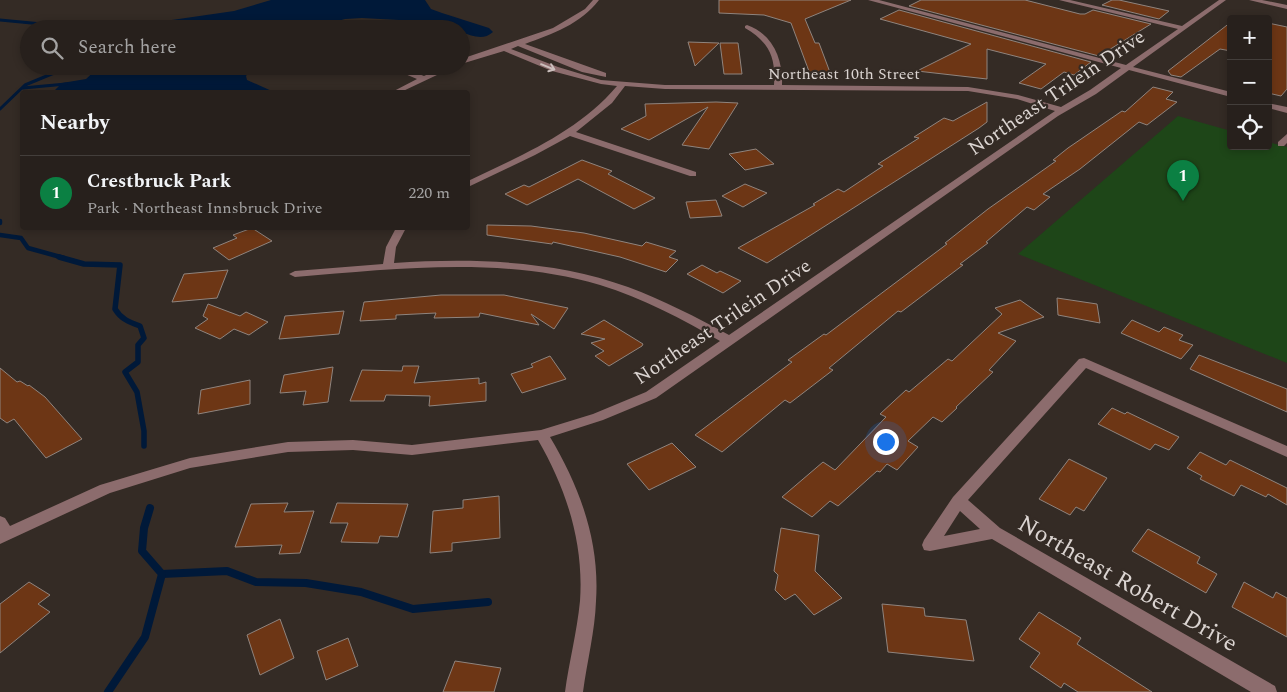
<!DOCTYPE html>
<meta charset="utf-8">
<style>
:root{--surface:#27201c;--page:#2f2825;--text:#f1f3f6;--muted:#a4a3a3;--line:#433e3b;--accent:#0b8043}
body{margin:0;font-family:Spectral,serif;background:var(--page);color:var(--text)}
.controls{position:absolute;right:15px;top:15px;display:grid;overflow:hidden;border-radius:5px;box-shadow:0 2px 8px #0003}
.controls button{width:45px;height:45px;display:grid;place-items:center;padding:0;border:0;border-bottom:1px solid var(--line);background:var(--surface);color:var(--text);font:25px sans-serif}
.you{position:absolute;left:885px;top:441px;width:18px;height:18px;margin:-12px;border:4px solid #fff;border-radius:50%;background:#1a73e8;box-shadow:0 0 0 8px #1a73e833}
.badge{display:grid;place-items:center;width:32px;height:32px;border-radius:50%;background:var(--accent);color:#fff;font-size:16px;font-weight:700}
.pin{position:absolute;translate:-50% -41px;filter:drop-shadow(0 1px 2px #0008)}
.pin::after{content:'';position:absolute;top:26px;width:18px;height:15px;background:inherit;clip-path:polygon(0 0,100% 0,50% 100%)}
.list{margin:0;padding:0;list-style:none}
h2{display:flex;justify-content:space-between;align-items:center;height:65px;margin:0;padding:0 20px;font-size:21px}
h2 small{font-size:16px;font-weight:400;color:var(--muted)}
.list li{display:grid;grid-template-columns:32px 1fr auto;gap:15px;align-items:center;box-sizing:border-box;height:75px;padding:0 20px;border-top:1px solid var(--line)}
.list b{display:block;font-size:19px;white-space:nowrap}
.list p{margin:0;font-size:16px;white-space:nowrap;color:var(--muted)}
.list em{font-size:16px;font-style:normal;color:var(--muted)}
.icon{flex:none;width:28px;height:28px;fill:none;stroke:currentColor;stroke-width:2;stroke-linecap:round;stroke-linejoin:round}
.map{position:relative;flex:none;width:1287px;height:692px;overflow:hidden}
.search{position:absolute;background:var(--surface);box-shadow:0 2px 8px #0003;left:20px;top:20px;width:450px;height:55px;display:flex;align-items:center;gap:12px;box-sizing:border-box;padding:0 18px;border-radius:28px;color:var(--muted);font-size:19px}
.panel{position:absolute;background:var(--surface);box-shadow:0 2px 8px #0003;left:20px;top:90px;width:450px;height:140px;border-radius:5px}
.map>svg:first-child{display:block}
.green{fill:#1e4618}
.water{fill:#001939}
.lines{fill:none;stroke-linecap:round;stroke-linejoin:round}
.stream-far3{stroke:#001939;stroke-width:3}
.stream-far2{stroke:#001939;stroke-width:4.5}
.stream-far1{stroke:#001939;stroke-width:5.5}
.stream{stroke:#001939;stroke-width:8}
.building{fill:#6d3615;stroke:#8f847e}
.minor{fill:#8c6c6d;fill-rule:evenodd}
.oneway{stroke:#cbbfbd}
.labels{text-anchor:middle;stroke-width:4.5;stroke-linejoin:round;paint-order:stroke}
.far-street-label{font-size:16px;fill:#dbd4d1;stroke:#342b25}
.street-label{font-size:20px;fill:#dbd4d1;stroke:#342b25}
.near-street-label{font-size:24px;fill:#dbd4d1;stroke:#342b25}
</style>
<div class="map">
<svg width="1287" height="692" viewBox="0 0 1287 692">
<rect width="100%" height="100%" fill="#342b25"/>
<path class="green" d="M1178,116L1231,131V146H1268V142L1287,147V363L1018,254Z"/>
<g class="water">
<path d="M271,0H425L431,9L442,13L489,28L493,32C483,41 473,36 461,32V29H452L418,21L362,18L345,19L310,29H128L158,22L234,11Z"/>
<path d="M100,66H254L246,76L247,80L274,92H77V90L54,91L62,83L86,79Z"/>
</g>
<g class="lines">
<g class="stream-far3">
<path d="M0,20L42,24L66,29"/>
<path d="M23,88L66,84"/>
<path d="M0,109L25,85L54,73L64,66"/>
</g>
<g class="stream-far2">
<path d="M0,221V223"/>
<path d="M0,235L21,238L28,248L64,258"/>
</g>
<path class="stream-far1" d="M59,257L84,264L120,265L115,309C121,319 129,322 140,326L144,338L138,345V362L125,372L137,392L144,431V446"/>
<g class="stream">
<path d="M162,574L227,571L256,582L306,583L361,592L413,609L488,602"/>
<path d="M108,692L145,637L162,574L142,551L144,528L150,508"/>
</g>
</g>
<g class="building">
<path d="M719,0H851L805,19L815,43H819L831,75L810,74L791,23L764,15L719,13Z"/>
<path d="M921,0H1025L1080,14H1085L1093,10L1151,24L1099,56L909,6Z"/>
<path d="M1112,0H1119L1169,11L1159,19L1102,5Z"/>
<path d="M899,10L1091,62L1074,75L1064,72L1041,89L1019,83L1046,64L987,49V79L917,71L971,44L880,19Z"/>
<path d="M1231,22V51L1220,49L1181,77L1171,75L1168,71Z"/>
<path d="M1268,23L1287,27V89L1281,96L1268,93Z"/>
<path d="M688,42L719,43L695,66Z"/>
<path d="M720,43H738L742,74H724Z"/>
<path d="M1153,87L1173,92L1166,99L1177,102L1147,125L1139,122L1080,169L1043,194L1050,197L1034,210L1027,207L986,242L988,243L960,264L963,265L901,312L898,311L829,368L833,370L790,403L785,400L722,452L695,435L792,362L788,360L824,334L826,335L947,244L945,243L988,209L1056,161L1053,160L1068,148L1122,111L1125,112Z"/>
<path d="M716,102L738,103L709,149L682,145L708,107L649,140L621,129L646,116L645,104Z"/>
<path d="M987,102V122L979,128L767,263L738,248L815,205L813,204L838,189L844,192L883,166L878,164L919,138L914,137L944,118L953,121Z"/>
<path d="M756,149L774,164L745,170L729,154Z"/>
<path d="M582,160L612,171L608,174L655,198L634,209L578,179L527,205L505,194L524,185L529,187Z"/>
<path d="M745,184L767,193L743,207L722,196Z"/>
<path d="M716,200L722,216L690,218L686,202Z"/>
<path d="M487,225L531,226L584,233L642,246L646,242L676,251L669,257L678,260L666,272L620,257L553,242L552,244L487,235Z"/>
<path d="M252,228L272,241L229,260L213,248L237,238L233,235Z"/>
<path d="M702,265L717,273L720,271L741,281L723,293L687,274Z"/>
<path d="M228,270L217,298L172,302L184,274Z"/>
<path d="M441,295H504L568,308L554,329L531,314L539,325L480,313L479,317L434,318L436,313L396,315V319L360,321L364,302Z"/>
<path d="M1057,298L1097,304L1100,323L1058,315Z"/>
<path d="M1020,300L1044,317L998,333L1016,341L989,370L993,372L956,407L957,408L942,422L933,417L908,441L918,447L897,470L887,464L880,472L877,471L838,506L830,501L812,517L782,497L823,462L835,470L886,417L880,414L906,390L909,392L948,359L952,361L1002,314L995,308Z"/>
<path d="M208,304L240,316L246,312L268,322L249,335L234,329L220,339L195,328L208,319L203,316Z"/>
<path d="M344,311L339,334L279,339L285,316Z"/>
<path d="M604,320L643,344L642,346L609,366L595,356L604,351L591,343L605,339L581,334Z"/>
<path d="M1132,320L1159,332L1164,327L1183,335L1179,340L1193,345L1181,359L1121,333Z"/>
<path d="M1199,355L1287,389V412L1190,369Z"/>
<path d="M550,356L566,379L522,393L511,374L533,367L531,364Z"/>
<path d="M403,366H419L414,383L479,378V384L486,382V401L429,406L430,396L386,395L384,401H350L362,370L402,371Z"/>
<path d="M333,367L328,402L303,405L306,391L280,393L284,375Z"/>
<path d="M0,368L17,382L20,381L28,386L29,385L45,397L82,439L46,458L14,419L7,423L0,418Z"/>
<path d="M250,380V404L198,414L201,390Z"/>
<path d="M1112,408L1125,414L1127,412L1179,437L1169,450L1155,444L1150,450L1098,424Z"/>
<path d="M672,443L696,467L649,490L627,464Z"/>
<path d="M1200,452L1226,465L1230,460L1287,488V505L1268,494L1266,497L1241,485L1234,496L1200,479L1202,476L1187,468Z"/>
<path d="M1069,459L1107,478L1084,511L1076,507L1070,515L1039,499Z"/>
<path d="M499,496L500,538L452,543V551L430,553L433,511L463,508V500Z"/>
<path d="M288,503L284,512L314,511L300,553L279,554L282,545L235,547L251,504Z"/>
<path d="M337,503L408,504L398,537L380,536L378,543L341,542L348,523H330Z"/>
<path d="M781,528L819,535L815,571L842,598L814,615L795,594L785,600L775,590L778,575L774,571Z"/>
<path d="M1148,529L1200,557L1197,563L1217,574L1206,593L1132,551Z"/>
<path d="M29,582L50,595L38,604L50,612L0,653V604Z"/>
<path d="M1244,582L1273,598L1276,592L1287,598V637L1232,607Z"/>
<path d="M882,604L924,608L925,616L966,620L974,661L888,652Z"/>
<path d="M1039,612L1081,638L1077,644L1152,692H1078L1064,683L1061,688L1030,667L1040,653L1019,639Z"/>
<path d="M280,619L294,658L260,675L247,635Z"/>
<path d="M348,638L358,666L326,680L317,651Z"/>
<path d="M455,661L501,668L494,692H443Z"/>
</g>
<g class="lines">
<g class="minor">
<path d="M593,0H599C581,24 552,34 525,44L606,73V77L582,72L518,46L511,49L558,67L601,80L665,85H774C776,57 769,42 745,28V26L747,25C773,34 783,59 782,85L968,87L1018,95L1061,107L1090,90L1121,68L868,0H879L1126,65L1178,29L1059,0H1070L1182,26L1219,0H1226L1133,67L1231,92V97L1129,70L1096,94L1058,116L656,398L603,420L550,437C580,487 600,542 596,601C595,631 587,662 583,692H565C569,662 577,632 580,601C584,544 567,490 538,440L412,455L353,450L288,452L190,468L110,493L0,544V516L5,518L10,526L100,485L190,458L288,442L353,440L412,445L541,430L593,414L646,392L720,341C682,319 643,298 600,285C501,256 396,269 295,277L289,274L295,271L383,264L386,247L396,228H406L396,247L394,263C472,258 554,260 628,287C663,300 696,317 729,335L1055,111L1017,99L968,91L665,89L625,86L612,103L576,132L696,172V176H690L570,136L535,155L468,187V181C522,155 578,132 617,86L601,84L552,71L504,51L461,64V59L553,28L585,9Z"/>
<path d="M1249,0H1262L1287,5V9Z"/>
<path d="M386,66H398L424,76L445,66H456L401,92H392L417,79Z"/>
<path d="M1268,103L1287,107V113L1268,108Z"/>
<path d="M1287,134V143L1284,146H1278V142Z"/>
<path d="M1084,358L1287,446V457L1086,368L968,500L1000,528L1275,686L1277,692H1251L992,539L930,551L924,550L922,545L924,540L953,497L1079,359ZM960,511L980,529L944,536Z"/>
</g>
</g>
<defs><path id="oneway-shaft" d="M-6 0H5M1.5-3L5.5 0L1.5 3" fill="none" stroke-width="1.6" stroke-linecap="round" stroke-linejoin="round" transform="scale(1.25)"/></defs>
<use class="oneway" href="#oneway-shaft" transform="translate(548 67) rotate(22)"/>
<g class="labels">
<g class="far-street-label">
<text x="844" y="79">Northeast 10th Street</text>
</g>
<g class="street-label">
<text transform="translate(1056 92) rotate(-34)" y="7">Northeast Trilein Drive</text>
<text transform="translate(722 321) rotate(-34)" y="7">Northeast Trilein Drive</text>
</g>
<g class="near-street-label">
<text transform="translate(1128 583) rotate(30)" y="8">Northeast Robert Drive</text>
</g>
</g>
</svg>
<div class="controls">
<button>+</button>
<button>−</button>
<button><svg class="icon" aria-label="locate" viewBox="0 0 24 24"><circle cx="12" cy="12" r="6"/><path d="M12 2v4M12 18v4M2 12h4M18 12h4"/></svg></button>
</div>
<div class="you"></div>
<div class="pin badge" style="left:1183px;top:201px">1</div>
<div class="search"><svg class="icon" aria-label="search" viewBox="0 0 24 24"><circle cx="10" cy="10" r="6"/><path d="M15 15l6 6"/></svg>Search here</div>
<section class="panel">
<h2>Nearby<small></small></h2>
<ul class="list">
<li><span class="badge">1</span><div><b>Crestbruck Park</b><p>Park · Northeast Innsbruck Drive</p></div><em>220 m</em></li>
</ul>
</section>
</div>
